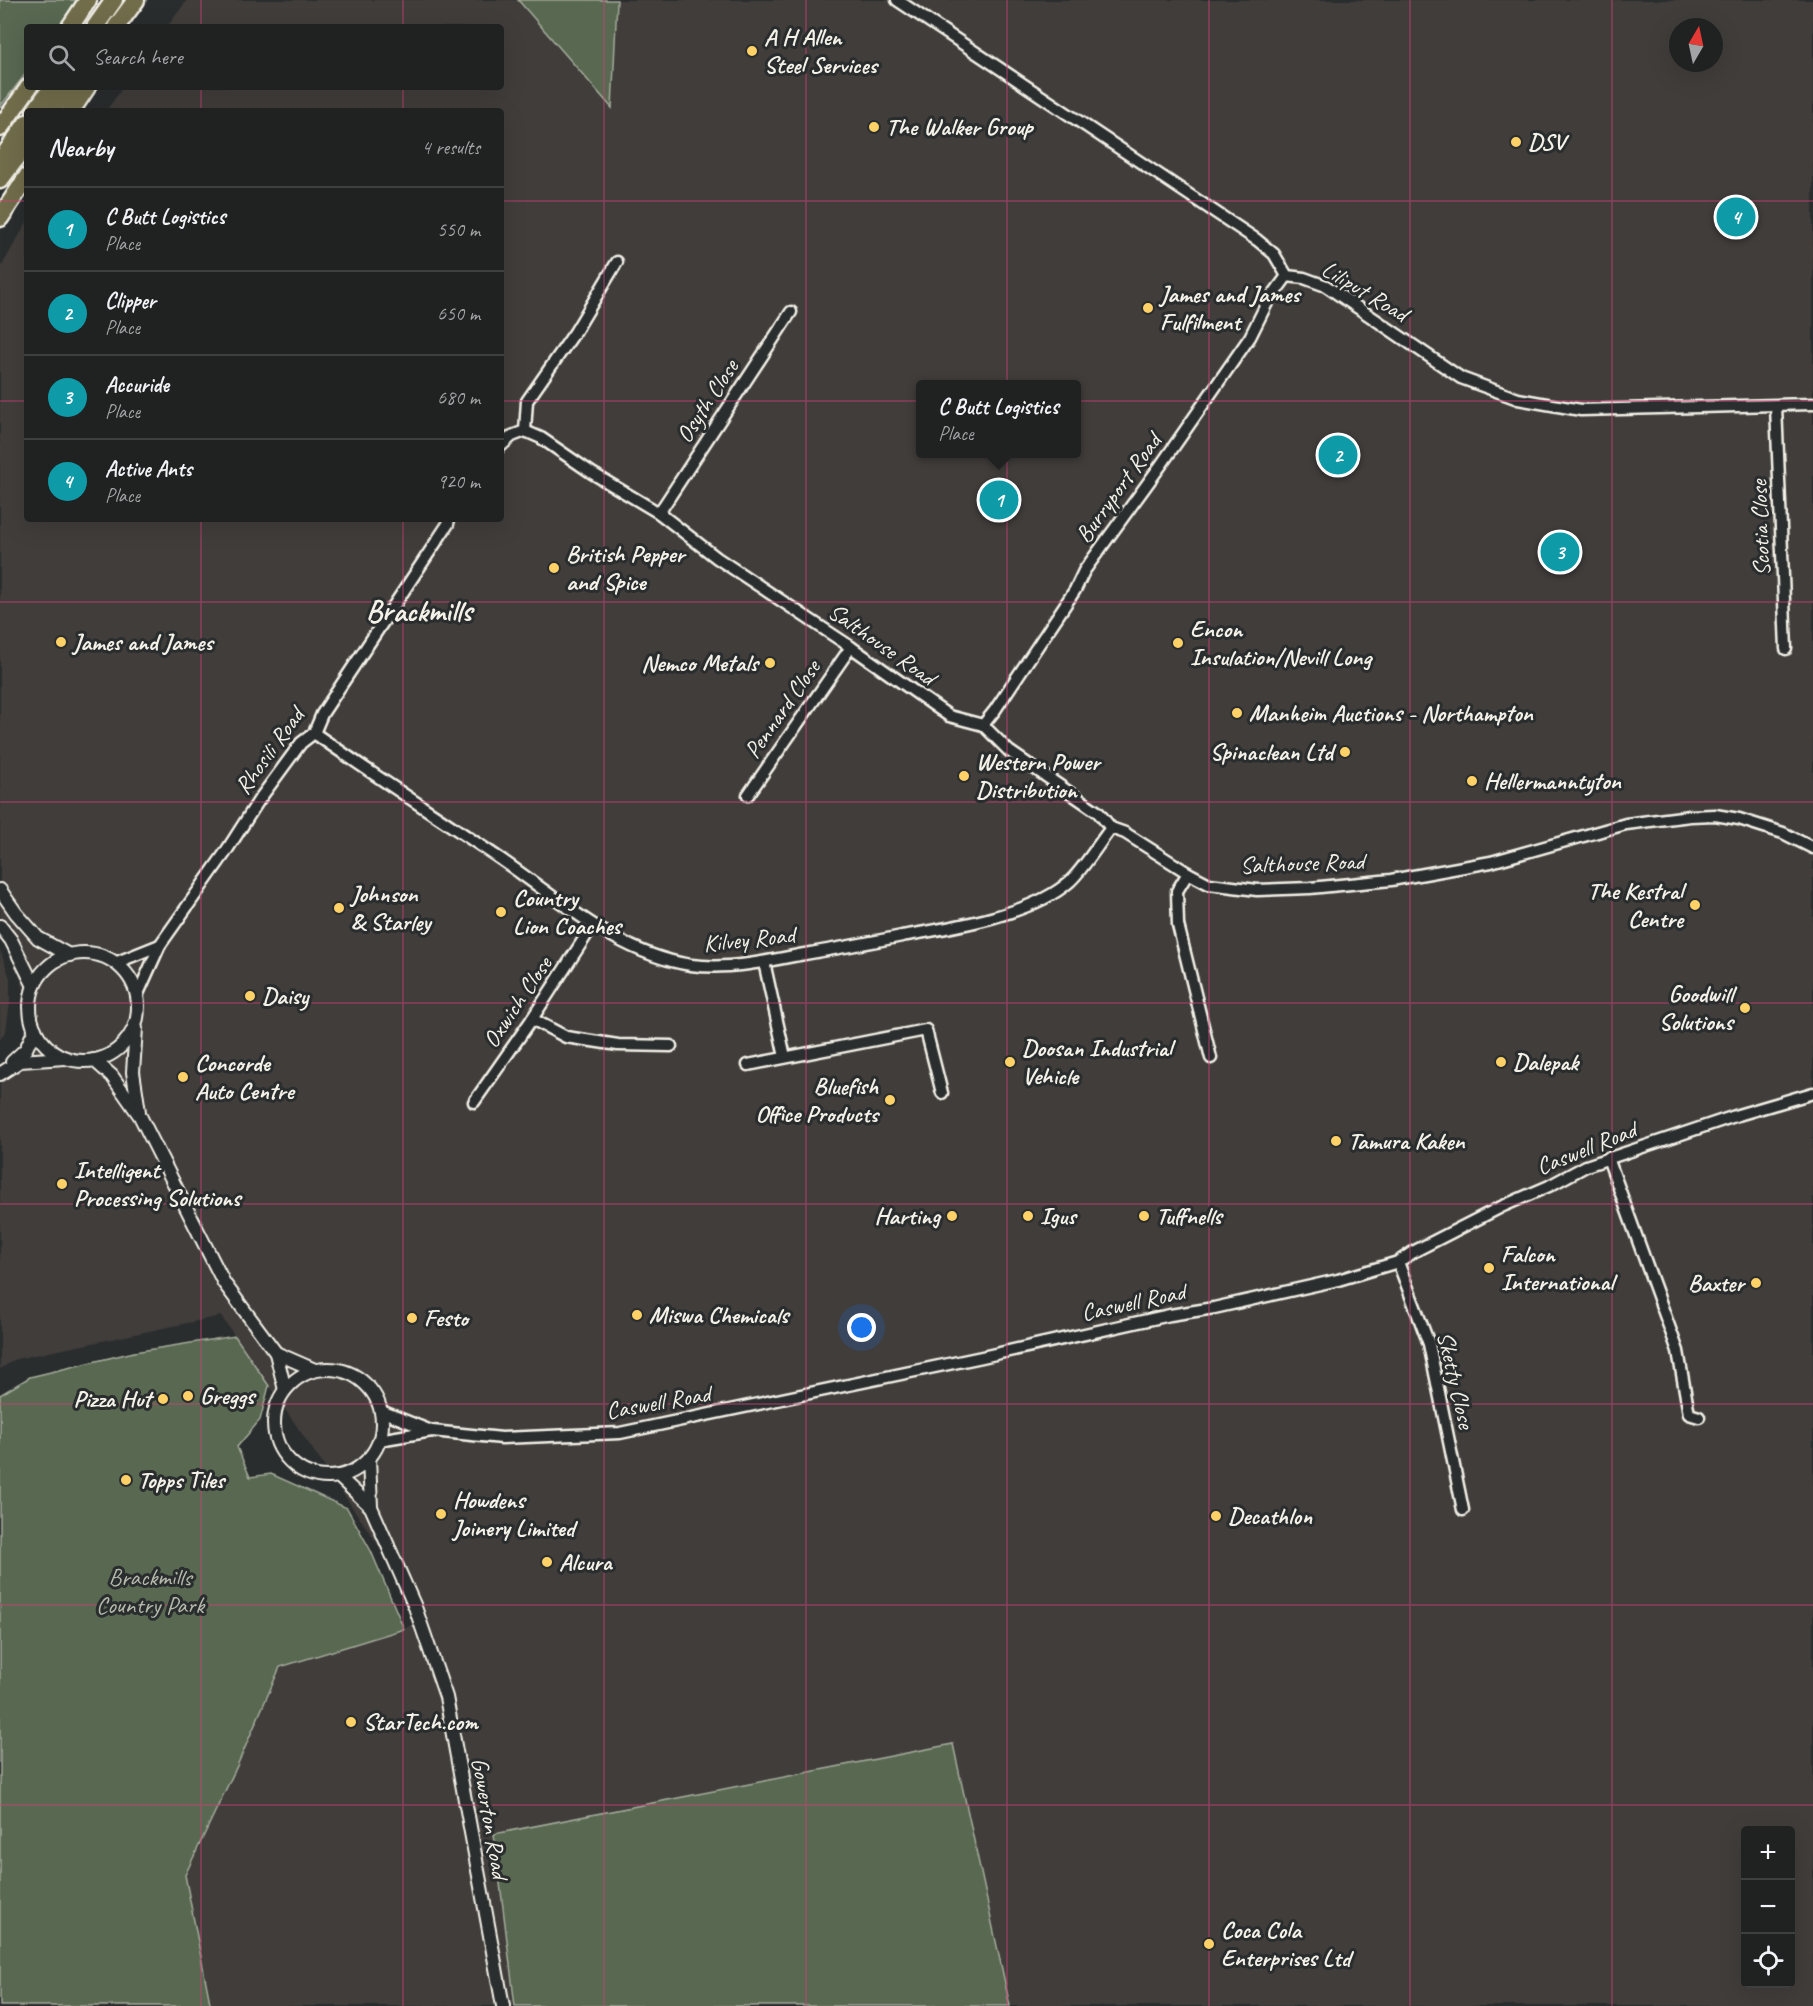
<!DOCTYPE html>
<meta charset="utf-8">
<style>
:root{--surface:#202222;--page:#282a2a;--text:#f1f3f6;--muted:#a2a4a5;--line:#3d3f40;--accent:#d93025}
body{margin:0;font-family:Caveat,sans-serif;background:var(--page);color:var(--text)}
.controls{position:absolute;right:18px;bottom:18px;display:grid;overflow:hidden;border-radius:6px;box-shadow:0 6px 24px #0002}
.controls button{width:54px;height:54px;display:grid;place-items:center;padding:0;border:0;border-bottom:2px solid var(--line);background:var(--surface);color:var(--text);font:30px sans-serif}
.compass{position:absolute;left:1669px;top:18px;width:54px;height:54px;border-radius:50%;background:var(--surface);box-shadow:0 6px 24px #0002;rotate:9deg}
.you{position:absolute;left:862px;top:1328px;width:21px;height:21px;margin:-15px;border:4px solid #fff;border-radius:50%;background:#1a73e8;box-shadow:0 0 0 9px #1a73e833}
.badge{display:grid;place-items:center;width:39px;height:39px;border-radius:50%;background:var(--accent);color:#fff;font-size:20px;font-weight:700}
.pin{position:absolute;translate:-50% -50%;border:3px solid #fff;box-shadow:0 2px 6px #0006}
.popup{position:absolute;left:916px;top:380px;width:165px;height:78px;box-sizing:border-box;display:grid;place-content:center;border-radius:6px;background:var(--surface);filter:drop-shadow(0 2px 4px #0005);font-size:20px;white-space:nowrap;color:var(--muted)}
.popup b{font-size:22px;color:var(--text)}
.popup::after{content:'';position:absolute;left:50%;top:100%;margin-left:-12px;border:12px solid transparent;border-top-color:var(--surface)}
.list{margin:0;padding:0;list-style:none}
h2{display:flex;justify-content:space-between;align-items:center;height:78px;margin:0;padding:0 24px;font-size:26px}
h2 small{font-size:20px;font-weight:400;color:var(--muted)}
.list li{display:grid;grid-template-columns:39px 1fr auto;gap:18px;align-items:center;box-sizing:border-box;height:84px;padding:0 24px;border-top:2px solid var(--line)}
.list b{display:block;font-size:22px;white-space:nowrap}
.list p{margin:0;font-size:20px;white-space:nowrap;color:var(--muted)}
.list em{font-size:20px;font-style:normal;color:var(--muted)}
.icon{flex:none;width:33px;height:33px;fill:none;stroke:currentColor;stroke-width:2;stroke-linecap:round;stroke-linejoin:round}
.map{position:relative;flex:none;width:1813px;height:2006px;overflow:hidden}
.search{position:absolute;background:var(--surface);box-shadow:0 6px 24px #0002;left:24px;top:24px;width:480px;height:66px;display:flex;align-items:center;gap:15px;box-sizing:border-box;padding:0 21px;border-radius:6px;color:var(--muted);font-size:22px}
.panel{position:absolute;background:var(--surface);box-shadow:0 6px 24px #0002;left:24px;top:108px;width:480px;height:414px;border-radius:6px}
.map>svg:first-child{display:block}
.built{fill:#403e3b;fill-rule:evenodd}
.green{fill:#586851;stroke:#a6ac9c;stroke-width:1.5}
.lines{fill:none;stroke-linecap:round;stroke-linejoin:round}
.minor-casing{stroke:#f4f1e8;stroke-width:15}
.tertiary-casing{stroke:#f4f1e8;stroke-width:16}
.trunk-casing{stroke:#f4f1e8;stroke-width:21}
.minor{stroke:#2a2d2e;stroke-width:10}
.tertiary{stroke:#2a2d2e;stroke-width:12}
.trunk{stroke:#716d4b;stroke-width:16}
.grid{fill:none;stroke:#cc4377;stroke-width:1.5;stroke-opacity:0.55}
.poi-dot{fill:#ffd166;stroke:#2a2d2e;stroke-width:2}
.labels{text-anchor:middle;stroke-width:6;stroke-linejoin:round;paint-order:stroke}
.poi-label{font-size:24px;font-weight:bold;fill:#f4f1e8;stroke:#2a2d2e;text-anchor:start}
.street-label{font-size:24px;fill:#f4f1e8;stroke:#2a2d2e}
.park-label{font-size:24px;fill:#b6baac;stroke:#2a2d2e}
.district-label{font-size:30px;font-weight:bold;fill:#f4f1e8;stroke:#2a2d2e}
</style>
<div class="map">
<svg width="1813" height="2006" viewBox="0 0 1813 2006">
<rect width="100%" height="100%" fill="#2a2d2e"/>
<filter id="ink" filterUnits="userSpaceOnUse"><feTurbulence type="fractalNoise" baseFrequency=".0167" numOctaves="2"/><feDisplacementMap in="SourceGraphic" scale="12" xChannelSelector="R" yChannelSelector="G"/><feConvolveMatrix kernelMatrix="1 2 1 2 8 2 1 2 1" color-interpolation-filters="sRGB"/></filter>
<g filter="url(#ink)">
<g class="built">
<path d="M187,0H518L611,107L617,0H1813V2006H212L210,2004L185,1875L237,1766L280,1666L404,1629L427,1616L221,1316L16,1359L0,1369V1082L31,1063L34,1020L0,918V269L27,222V519H501V111H106L123,87H501V27H167ZM1678,27H1714V63H1678ZM921,384H1077V454H921ZM1746,1830H1790V1984H1746Z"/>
<path d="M0,950L10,978V1003L6,1030L0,1040Z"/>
</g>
<g class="green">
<path d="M0,0H77L58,27H27V72L0,107Z"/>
<path d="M518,0H617L612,108Z"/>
<path d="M235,1336L269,1386L260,1420L237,1447L250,1477L271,1474L347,1508L371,1551L404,1629L280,1667L237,1766L185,1875L210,2003L212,2006H0V1395L30,1377L134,1352Z"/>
<path d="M953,1744L1010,2006H515L494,1834Z"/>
</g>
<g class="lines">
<g class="minor-casing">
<g id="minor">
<path d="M897,0L1257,240L1274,254L1287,276L1304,278L1326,286L1461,378L1518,399L1581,410L1813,404"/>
<path d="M1776,406L1786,649"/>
<path d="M525,431L541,438L592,473L659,513L717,558L851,647L949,716L983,725L1009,751L1098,812L1111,828L1125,833L1188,873L1209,884L1257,890L1310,888L1391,880L1491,862L1626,824L1690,816L1715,815L1739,819L1783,833L1813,848"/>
<path d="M501,446L512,436L525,431L527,401L575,332L617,262"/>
<path d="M659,513L791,312"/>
<path d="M983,725L995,710L1075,590L1084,571L1161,465L1250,337L1267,303L1287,276"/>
<path d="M314,733C375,776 437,816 499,858C558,898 617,954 691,965C727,970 764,962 799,955C834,949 868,943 902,936C950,928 1032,915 1069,882C1082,871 1099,843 1111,828"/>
<path d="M748,795L851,647"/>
<path d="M1188,873L1177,891L1178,925L1211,1058"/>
<path d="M764,962L785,1057"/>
<path d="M115,963L160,945"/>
<path d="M137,996L160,945L225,853L259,800L301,743L314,733L322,714L448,524L449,519"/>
<path d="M532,1019L566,1037L618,1045L671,1046"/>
<path d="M748,1065L926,1030L942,1093"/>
<path d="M474,1102L532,1019L593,925"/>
<path d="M1608,1158L1678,1351L1689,1414L1699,1417"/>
<path d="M1398,1262L1429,1344L1463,1510"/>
<path d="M381,1411L431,1431"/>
<path d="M379,1440L432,1431L502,1438L620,1433L982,1357L1170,1315L1214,1308L1338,1280L1398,1262L1413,1252L1501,1207L1549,1186L1586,1166L1738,1115L1813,1093"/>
</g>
</g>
<g class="tertiary-casing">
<g id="tertiary">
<path d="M0,890L16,913L38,938L69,955"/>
<path d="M0,926L11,940L34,986"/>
<circle cx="84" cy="1007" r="54"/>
<path d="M136,1028L133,1072L139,1112"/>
<path d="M94,1060L112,1076L140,1116L224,1283L276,1353L285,1390"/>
<path d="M12,1062L26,1049L35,1029"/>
<path d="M0,1074L20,1061L65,1058"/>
<path d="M276,1353L315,1370"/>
<circle cx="328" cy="1423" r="54"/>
<path d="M369,1458L371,1507L415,1607L446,1697L503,2006"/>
<path d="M338,1476L371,1507"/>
</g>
</g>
<g class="trunk-casing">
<g id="trunk">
<path d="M70,27L88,0"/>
<path d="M95,27L114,0"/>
<path d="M116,27L136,0"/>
<path d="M35,111L52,87"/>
<path d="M52,111L70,87"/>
<path d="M71,111L87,87"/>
<path d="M0,128L29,87"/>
<path d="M0,161L27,123"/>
<path d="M0,180L27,144"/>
<path d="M0,218L27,177"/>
</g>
</g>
<use href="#minor" class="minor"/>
<use href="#tertiary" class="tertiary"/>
<use href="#trunk" class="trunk"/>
</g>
</g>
<path class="grid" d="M201,0V27M403,0V27M604,0V2006M806,0V2006M1007,0V2006M1209,0V2006M1410,0V2006M1612,0V2006M201,87V111M403,87V111M0,201H27M501,201H1813M0,401H27M501,401H1813M201,519V2006M403,519V2006M0,602H1813M0,802H1813M0,1003H1813M0,1204H1813M0,1404H1813M0,1605H1813M0,1805H1813"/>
<g class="poi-dot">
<circle cx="752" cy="51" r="6"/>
<circle cx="874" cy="127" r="6"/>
<circle cx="1516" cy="142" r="6"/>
<circle cx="1148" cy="308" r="6"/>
<circle cx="554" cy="568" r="6"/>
<circle cx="61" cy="642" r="6"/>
<circle cx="1178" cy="643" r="6"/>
<circle cx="770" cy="663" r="6"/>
<circle cx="1237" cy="713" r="6"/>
<circle cx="1345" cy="752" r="6"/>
<circle cx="964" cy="776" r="6"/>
<circle cx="1472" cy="781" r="6"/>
<circle cx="1695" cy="905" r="6"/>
<circle cx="339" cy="908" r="6"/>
<circle cx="501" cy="912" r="6"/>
<circle cx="250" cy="996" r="6"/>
<circle cx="1745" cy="1008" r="6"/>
<circle cx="1010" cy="1062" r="6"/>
<circle cx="1501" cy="1062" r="6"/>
<circle cx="183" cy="1077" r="6"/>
<circle cx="890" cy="1100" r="6"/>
<circle cx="1336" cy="1141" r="6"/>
<circle cx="62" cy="1184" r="6"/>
<circle cx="952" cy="1216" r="6"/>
<circle cx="1028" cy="1216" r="6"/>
<circle cx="1144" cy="1216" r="6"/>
<circle cx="1489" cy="1268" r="6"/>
<circle cx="1756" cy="1283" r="6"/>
<circle cx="637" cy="1315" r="6"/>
<circle cx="412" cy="1318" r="6"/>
<circle cx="188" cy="1396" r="6"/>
<circle cx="163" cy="1399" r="6"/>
<circle cx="126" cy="1480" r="6"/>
<circle cx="441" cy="1514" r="6"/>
<circle cx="1216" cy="1516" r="6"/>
<circle cx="547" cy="1562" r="6"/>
<circle cx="351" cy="1722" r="6"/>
<circle cx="1209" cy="1944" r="6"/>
</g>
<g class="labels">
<g class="poi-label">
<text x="764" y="45">A H Allen<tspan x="764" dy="28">Steel Services</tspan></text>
<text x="886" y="135">The Walker Group</text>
<text x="1528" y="150">DSV</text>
<text x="1160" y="302">James and James<tspan x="1160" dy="28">Fulfilment</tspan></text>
<text x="566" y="562">British Pepper<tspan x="566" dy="28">and Spice</tspan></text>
<text x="1190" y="637">Encon<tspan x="1190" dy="28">Insulation/Nevill Long</tspan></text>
<text x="73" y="650">James and James</text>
<text x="758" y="671" text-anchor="end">Nemco Metals</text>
<text x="1249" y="721">Manheim Auctions - Northampton</text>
<text x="1333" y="760" text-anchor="end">Spinaclean Ltd</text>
<text x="976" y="770">Western Power<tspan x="976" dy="28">Distribution</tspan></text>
<text x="1484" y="789">Hellermanntyton</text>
<text x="1683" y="899" text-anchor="end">The Kestral<tspan x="1683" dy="28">Centre</tspan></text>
<text x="351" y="902">Johnson<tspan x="351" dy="28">&amp; Starley</tspan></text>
<text x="513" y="906">Country<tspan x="513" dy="28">Lion Coaches</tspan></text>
<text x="1733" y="1002" text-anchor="end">Goodwill<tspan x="1733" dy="28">Solutions</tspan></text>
<text x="262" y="1004">Daisy</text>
<text x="1022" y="1056">Doosan Industrial<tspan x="1022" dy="28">Vehicle</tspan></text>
<text x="1513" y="1070">Dalepak</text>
<text x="195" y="1071">Concorde<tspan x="195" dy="28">Auto Centre</tspan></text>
<text x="878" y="1094" text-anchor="end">Bluefish<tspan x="878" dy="28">Office Products</tspan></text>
<text x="1348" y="1149">Tamura Kaken</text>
<text x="74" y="1178">Intelligent<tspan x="74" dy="28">Processing Solutions</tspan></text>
<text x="940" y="1224" text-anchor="end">Harting</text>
<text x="1040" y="1224">Igus</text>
<text x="1156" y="1224">Tuffnells</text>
<text x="1501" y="1262">Falcon<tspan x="1501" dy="28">International</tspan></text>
<text x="1744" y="1291" text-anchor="end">Baxter</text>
<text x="649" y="1323">Miswa Chemicals</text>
<text x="424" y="1326">Festo</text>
<text x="200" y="1404">Greggs</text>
<text x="151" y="1407" text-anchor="end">Pizza Hut</text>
<text x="138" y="1488">Topps Tiles</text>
<text x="453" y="1508">Howdens<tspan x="453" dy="28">Joinery Limited</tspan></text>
<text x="1228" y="1524">Decathlon</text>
<text x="559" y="1570">Alcura</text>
<text x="363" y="1730">StarTech.com</text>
<text x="1221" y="1938">Coca Cola<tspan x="1221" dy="28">Enterprises Ltd</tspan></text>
</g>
<g class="street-label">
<text transform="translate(1365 291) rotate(31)" y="8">Liliput Road</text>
<text transform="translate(707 401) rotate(-57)" y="8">Osyth Close</text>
<text transform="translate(1118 488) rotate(-54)" y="8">Burryport Road</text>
<text transform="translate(1760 528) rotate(-92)" y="8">Scotia Close</text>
<text transform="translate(882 644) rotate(35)" y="8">Salthouse Road</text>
<text transform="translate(782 709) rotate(-55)" y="8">Pennard Close</text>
<text transform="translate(269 751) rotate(-54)" y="8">Rhosili Road</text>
<text transform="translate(1302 863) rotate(-2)" y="8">Salthouse Road</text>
<text transform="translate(749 939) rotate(-6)" y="8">Kilvey Road</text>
<text transform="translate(517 1002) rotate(-56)" y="8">Oxwich Close</text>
<text transform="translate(1586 1148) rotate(-22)" y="8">Caswell Road</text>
<text transform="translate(1133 1302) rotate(-12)" y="8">Caswell Road</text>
<text transform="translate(1456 1380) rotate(77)" y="8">Sketty Close</text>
<text transform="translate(658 1402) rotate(-10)" y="8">Caswell Road</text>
<text transform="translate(490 1818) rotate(80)" y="8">Gowerton Road</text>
</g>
<g class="park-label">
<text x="150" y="1585">Brackmills<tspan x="150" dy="28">Country Park</tspan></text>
</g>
<g class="district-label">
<text x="419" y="621">Brackmills</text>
</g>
</g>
</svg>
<div class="controls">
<button>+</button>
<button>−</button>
<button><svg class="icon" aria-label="locate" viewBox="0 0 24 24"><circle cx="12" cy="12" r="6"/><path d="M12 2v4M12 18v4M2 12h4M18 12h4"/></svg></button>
</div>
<svg class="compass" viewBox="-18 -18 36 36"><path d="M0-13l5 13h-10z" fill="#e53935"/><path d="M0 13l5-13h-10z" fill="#a2a4a5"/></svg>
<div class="you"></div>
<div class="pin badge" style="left:999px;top:500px;background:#0f9aa8">1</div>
<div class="popup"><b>C Butt Logistics</b>Place</div>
<div class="pin badge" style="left:1338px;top:455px;background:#0f9aa8">2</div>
<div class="pin badge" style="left:1560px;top:552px;background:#0f9aa8">3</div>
<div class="pin badge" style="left:1736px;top:217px;background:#0f9aa8">4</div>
<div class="search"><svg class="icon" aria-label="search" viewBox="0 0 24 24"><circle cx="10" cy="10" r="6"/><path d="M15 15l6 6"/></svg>Search here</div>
<section class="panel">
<h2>Nearby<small>4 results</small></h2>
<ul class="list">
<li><span class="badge" style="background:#0f9aa8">1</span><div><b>C Butt Logistics</b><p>Place</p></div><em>550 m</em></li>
<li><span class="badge" style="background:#0f9aa8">2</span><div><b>Clipper</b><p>Place</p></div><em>650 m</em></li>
<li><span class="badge" style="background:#0f9aa8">3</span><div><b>Accuride</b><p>Place</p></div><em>680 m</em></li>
<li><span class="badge" style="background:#0f9aa8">4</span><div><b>Active Ants</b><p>Place</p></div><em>920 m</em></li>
</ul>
</section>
</div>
